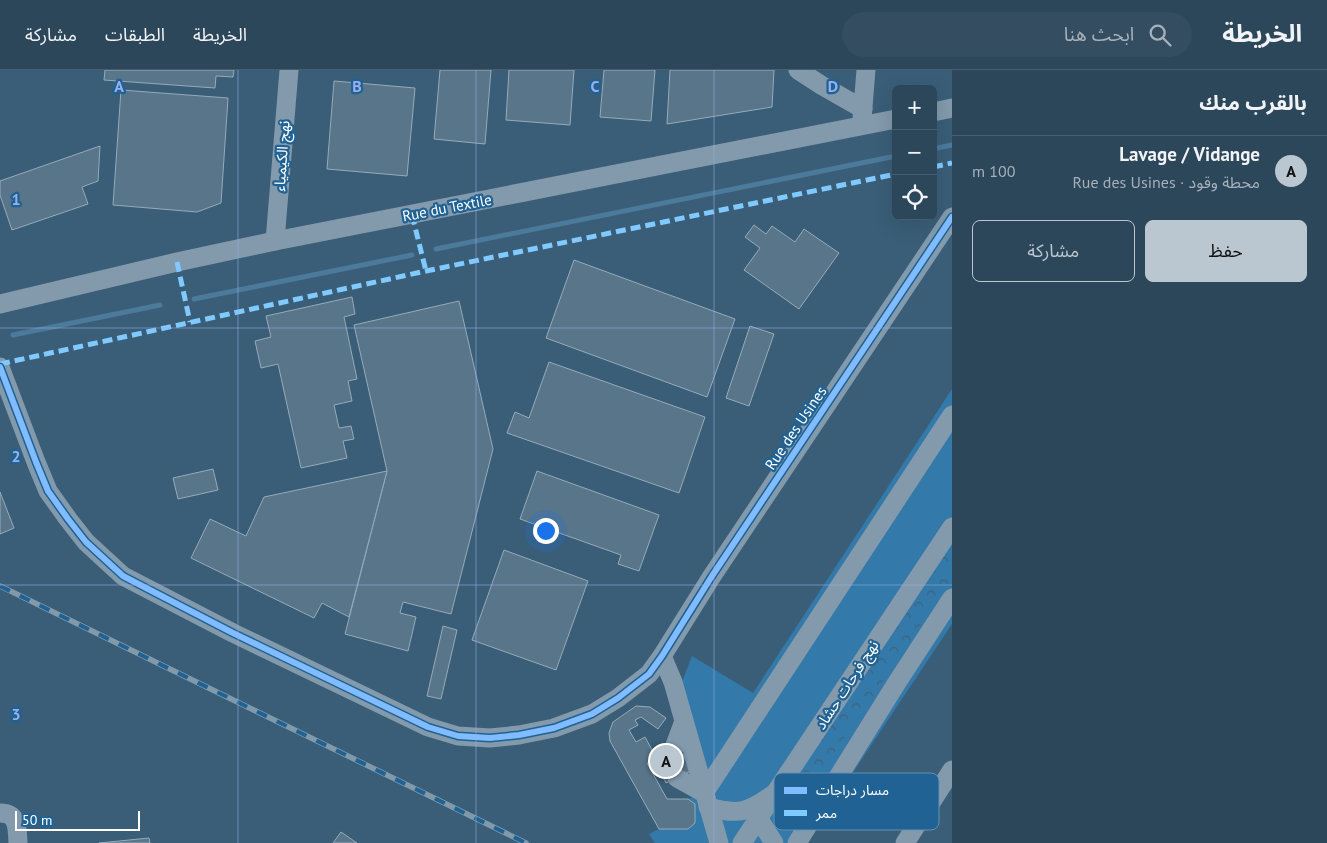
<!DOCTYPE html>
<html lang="ar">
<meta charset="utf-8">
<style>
:root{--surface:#2c465a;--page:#344d60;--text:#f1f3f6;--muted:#a6b1bb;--line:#485e70;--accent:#bac7d0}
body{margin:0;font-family:"PT Sans","Noto Sans Arabic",sans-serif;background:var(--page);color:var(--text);direction:rtl}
.controls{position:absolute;right:15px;top:15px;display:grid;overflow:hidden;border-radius:8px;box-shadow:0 5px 20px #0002}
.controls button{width:45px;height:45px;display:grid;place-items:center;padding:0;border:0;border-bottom:1px solid var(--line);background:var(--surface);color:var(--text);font:25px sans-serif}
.scale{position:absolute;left:15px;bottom:12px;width:125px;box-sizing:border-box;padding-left:5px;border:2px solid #fff;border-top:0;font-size:14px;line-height:18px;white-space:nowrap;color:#fff;-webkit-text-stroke:4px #1f6293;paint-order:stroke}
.you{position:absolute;left:545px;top:460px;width:18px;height:18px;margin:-12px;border:4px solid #fff;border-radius:50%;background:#1a73e8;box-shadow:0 0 0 8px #1a73e833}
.badge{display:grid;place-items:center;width:32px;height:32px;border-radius:50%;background:var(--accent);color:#111;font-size:16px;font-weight:700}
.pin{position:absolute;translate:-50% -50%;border:2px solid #fff;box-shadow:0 1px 5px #0006}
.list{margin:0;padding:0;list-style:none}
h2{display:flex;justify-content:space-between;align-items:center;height:65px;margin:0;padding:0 20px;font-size:21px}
h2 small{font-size:16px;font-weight:400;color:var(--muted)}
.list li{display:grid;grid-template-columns:32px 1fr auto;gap:15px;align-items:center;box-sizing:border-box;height:70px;padding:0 20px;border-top:1px solid var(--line)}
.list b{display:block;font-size:19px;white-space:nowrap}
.list p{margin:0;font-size:16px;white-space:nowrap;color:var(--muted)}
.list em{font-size:16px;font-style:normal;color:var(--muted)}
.actions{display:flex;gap:10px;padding:15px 20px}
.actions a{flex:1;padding:11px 0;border:1px solid var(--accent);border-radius:8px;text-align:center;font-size:18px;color:var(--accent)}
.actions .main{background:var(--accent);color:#111}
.icon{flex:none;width:28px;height:28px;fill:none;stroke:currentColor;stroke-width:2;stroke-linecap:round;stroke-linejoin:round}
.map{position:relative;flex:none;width:952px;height:773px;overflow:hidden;direction:ltr}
header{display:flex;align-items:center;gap:30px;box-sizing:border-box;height:70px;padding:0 25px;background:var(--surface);border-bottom:1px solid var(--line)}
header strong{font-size:24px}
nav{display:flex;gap:28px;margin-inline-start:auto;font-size:18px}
.search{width:350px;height:45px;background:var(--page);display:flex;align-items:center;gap:12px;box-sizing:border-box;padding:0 18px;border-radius:28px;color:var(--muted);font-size:19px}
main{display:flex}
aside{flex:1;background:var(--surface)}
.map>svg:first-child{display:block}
.grass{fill:#3379a9}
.forest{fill:url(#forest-crowns)}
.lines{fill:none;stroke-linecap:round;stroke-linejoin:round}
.stream{stroke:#4c7a9b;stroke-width:5}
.building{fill:#58758a;stroke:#96abb9}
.minor{stroke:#829aab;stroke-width:19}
.rail-casing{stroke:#819aab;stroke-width:5.5}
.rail{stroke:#1f6293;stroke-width:4;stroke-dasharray:11;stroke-linecap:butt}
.quiet{stroke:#80caff;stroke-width:5;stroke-dasharray:10 5;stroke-linecap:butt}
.cycleway-casing{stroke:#1f6293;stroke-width:9}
.cycleway{stroke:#80bcff;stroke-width:6}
.grid{fill:none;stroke:#99afed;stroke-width:1;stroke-opacity:0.55}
.labels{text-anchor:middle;stroke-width:4.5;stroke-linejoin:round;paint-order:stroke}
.street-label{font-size:15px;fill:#fff;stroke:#1f6293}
.key{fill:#1f6293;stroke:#6291b3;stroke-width:1}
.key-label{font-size:14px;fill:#fff}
.grid-label{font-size:16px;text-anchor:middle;font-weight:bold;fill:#99afed;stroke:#1f6293;stroke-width:4.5;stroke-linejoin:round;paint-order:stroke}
</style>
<header>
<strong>الخريطة</strong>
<div class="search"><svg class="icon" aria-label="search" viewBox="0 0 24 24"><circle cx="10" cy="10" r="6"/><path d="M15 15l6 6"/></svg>ابحث هنا</div>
<nav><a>الخريطة</a><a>الطبقات</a><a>مشاركة</a></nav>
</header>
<main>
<aside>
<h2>بالقرب منك<small></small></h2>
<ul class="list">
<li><span class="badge">A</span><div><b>Lavage / Vidange</b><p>محطة وقود · Rue des Usines</p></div><em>100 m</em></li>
</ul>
<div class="actions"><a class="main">حفظ</a><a>مشاركة</a></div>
</aside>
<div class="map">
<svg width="952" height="773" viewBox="0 0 952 773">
<defs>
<pattern id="forest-crowns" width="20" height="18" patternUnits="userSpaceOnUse" patternTransform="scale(1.25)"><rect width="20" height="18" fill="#3379a9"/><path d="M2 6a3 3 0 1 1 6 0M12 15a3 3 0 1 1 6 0" fill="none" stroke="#40627a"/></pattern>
</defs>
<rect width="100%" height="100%" fill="#3a5e78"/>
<path class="grass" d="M952,319V554L806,773H655L649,764L659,759H688L695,734L688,729L698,725L691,701L683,684L671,640L692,586L753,623Z"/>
<path class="forest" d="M952,471V509L808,722L810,733L796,754L788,755L778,752L774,743Z"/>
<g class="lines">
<g class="stream">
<path d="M933,79L952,75"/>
<path d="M436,179L896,86"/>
<path d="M194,229L412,185"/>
<path d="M13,265L160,235"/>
</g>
</g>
<g class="building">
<path d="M105,0H234L233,7L216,6L215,18L104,10Z"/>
<path d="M440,0H491L485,74L434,69Z"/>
<path d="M509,0H574L570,55L506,50Z"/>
<path d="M604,0H655L651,51L600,47Z"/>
<path d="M670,0H774L772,37L667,54Z"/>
<path d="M334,11L415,18L407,106L327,99Z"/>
<path d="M121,20L228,28L221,133L197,142L113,135Z"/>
<path d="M100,76L98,111L82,117L88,134L12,160L0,125V111Z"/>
<path d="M754,155L766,164L772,156L795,172L804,159L839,183L799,239L744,200L760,178L745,167Z"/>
<path d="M574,190L735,249L707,327L546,268Z"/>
<path d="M352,227L355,244L344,247L357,309L348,311L352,331L334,335L339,358L351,356L354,369L343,371L347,388L301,398L278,294L261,298L255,271L271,267L266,246Z"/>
<path d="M459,231L493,379L451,544L403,532L400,543L416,547L408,581L345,564L387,401L354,255Z"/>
<path d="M750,256L774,264L749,336L726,328Z"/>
<path d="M549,292L705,347L679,423L507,363L515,342L529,348Z"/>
<path d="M213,399L218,420L178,429L173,408Z"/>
<path d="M387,401L349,547L322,533L314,548L191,488L210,449L246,466L264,427Z"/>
<path d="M537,401L659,445L639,501L618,494L621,485L520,449Z"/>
<path d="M0,422L14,458L0,464Z"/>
<path d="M504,480L588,511L556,600L472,570Z"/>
<path d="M443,556L457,560L441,629L427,626Z"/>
<path d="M636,636L650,637L666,648L658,659L641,647L635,650L638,655L629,660L636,672L645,667L657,689L647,693L667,729H688L695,734V753L688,759H659L610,671L609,663L613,652Z"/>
<path d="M683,684L691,701L666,713L658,697Z"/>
<path d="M341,762L357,773H333Z"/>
<path d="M149,768L150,773H99Z"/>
</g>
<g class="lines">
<g class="minor">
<path d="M798,0L821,15L863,39"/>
<path d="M933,42L952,38"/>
<path d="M862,49L866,0"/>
<path d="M275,171L289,0"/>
<path d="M0,234L177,192L275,171L896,49"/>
<path d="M0,297L36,392L48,421L68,449L86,472L123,506L233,563L428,657L458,666L490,668L519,665L554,658L592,644L618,628L649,604L662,586L712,506L952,147"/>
<path d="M662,586L673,612L719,773"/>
<path d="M669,691L684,651"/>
<path d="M677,708L704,723L952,345"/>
<path d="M708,737C737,745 748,743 772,725"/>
<path d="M0,743C19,743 17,759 18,773"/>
<path d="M759,749L774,773"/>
<path d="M742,773L952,457"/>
<path d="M797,773L896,614L952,528"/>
<path d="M905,773L952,700"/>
</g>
<g class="rail-casing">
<path id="rail" d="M0,516L526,773"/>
</g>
<use href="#rail" class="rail"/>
<g class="quiet">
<path d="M933,97L952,93"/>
<path d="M412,145L426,201"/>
<path d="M177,192L190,252"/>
<path d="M0,294L426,201L896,104"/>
</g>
<g class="cycleway-casing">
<path id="cycleway" d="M0,297L36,392L48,421L68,449L86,472L123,506L233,563L428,657L458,666L490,668L519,665L554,658L592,644L618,628L649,604L662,586L712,506L952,147"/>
</g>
<use href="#cycleway" class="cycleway"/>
</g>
<path class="grid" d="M238,0V773M476,0V773M714,0V773M0,258H952M0,515H952"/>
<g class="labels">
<g class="street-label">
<text transform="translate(282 86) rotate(-86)" y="5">نهج الكيمياء</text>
<text transform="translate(447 138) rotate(-11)" y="5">Rue du Textile</text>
<text transform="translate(796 358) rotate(-56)" y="5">Rue des Usines</text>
<text transform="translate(847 615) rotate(-57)" y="5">نهج فرحات حشاد</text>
</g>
</g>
<rect x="774" y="703" width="165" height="57" rx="8" class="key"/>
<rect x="784" y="717" width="23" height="7" fill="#80bcff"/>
<rect x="784" y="740" width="23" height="6" fill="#80caff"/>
<g class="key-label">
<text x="816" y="725">مسار دراجات</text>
<text x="816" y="748">ممر</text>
</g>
<g class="grid-label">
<text x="119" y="22">A</text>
<text x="357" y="22">B</text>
<text x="595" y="22">C</text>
<text x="833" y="22">D</text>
<text x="16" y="135">1</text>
<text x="16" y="392">2</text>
<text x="16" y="650">3</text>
</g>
</svg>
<div class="controls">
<button>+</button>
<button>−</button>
<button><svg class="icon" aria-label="locate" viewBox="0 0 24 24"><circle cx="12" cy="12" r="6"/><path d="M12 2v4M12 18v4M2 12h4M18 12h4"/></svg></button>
</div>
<div class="scale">50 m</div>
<div class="you"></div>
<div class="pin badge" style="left:666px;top:691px">A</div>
</div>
</main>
